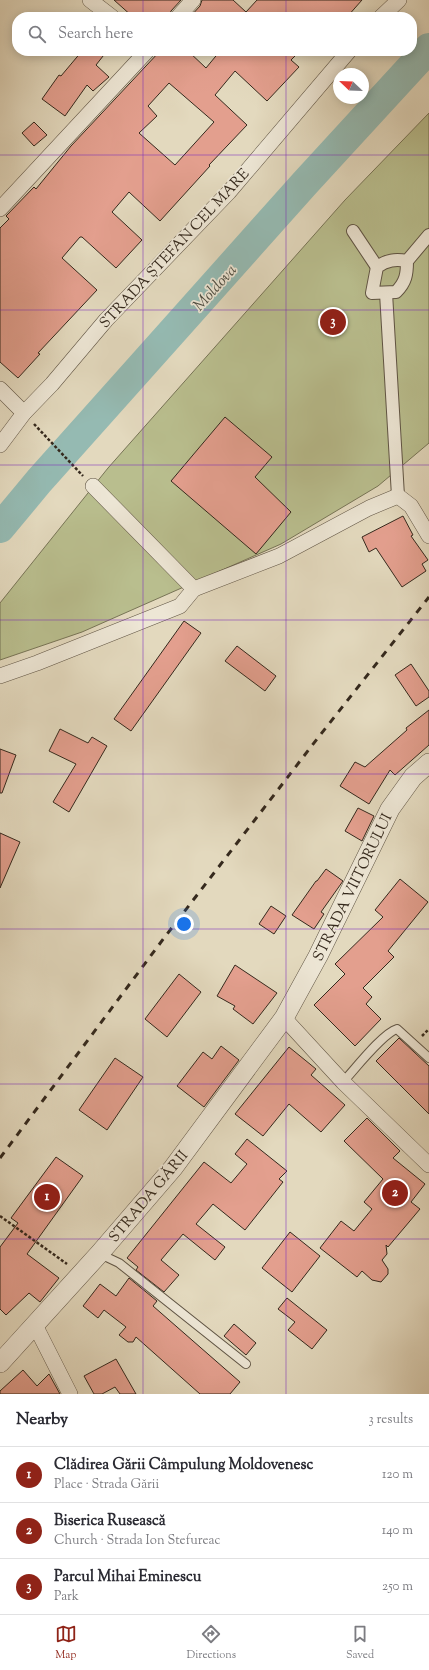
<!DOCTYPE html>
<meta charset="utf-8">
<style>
:root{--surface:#fff;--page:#f2f2f3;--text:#2b2b33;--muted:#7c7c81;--line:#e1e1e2;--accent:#8f2418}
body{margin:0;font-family:"Sorts Mill Goudy",serif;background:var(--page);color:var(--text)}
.compass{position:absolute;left:333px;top:68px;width:36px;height:36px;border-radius:50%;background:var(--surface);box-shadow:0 2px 10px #0003;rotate:293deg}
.you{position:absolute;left:184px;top:924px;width:14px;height:14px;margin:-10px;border:3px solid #fff;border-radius:50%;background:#1a73e8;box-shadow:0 0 0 6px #1a73e833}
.badge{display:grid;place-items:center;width:26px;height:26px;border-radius:50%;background:var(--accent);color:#fff;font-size:13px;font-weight:700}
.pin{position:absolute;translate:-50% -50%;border:2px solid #fff;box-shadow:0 1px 4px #0006}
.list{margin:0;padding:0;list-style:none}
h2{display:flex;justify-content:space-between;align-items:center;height:52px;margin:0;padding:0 16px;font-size:17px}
h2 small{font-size:13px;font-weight:400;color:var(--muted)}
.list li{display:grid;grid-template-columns:26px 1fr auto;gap:12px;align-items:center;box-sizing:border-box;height:56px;padding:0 16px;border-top:1px solid var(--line)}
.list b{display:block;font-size:15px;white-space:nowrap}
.list p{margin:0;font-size:13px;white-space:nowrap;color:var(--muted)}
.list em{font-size:13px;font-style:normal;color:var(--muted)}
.icon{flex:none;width:22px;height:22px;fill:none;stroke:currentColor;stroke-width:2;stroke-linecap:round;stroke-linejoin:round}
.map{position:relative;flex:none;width:429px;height:1394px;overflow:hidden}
.search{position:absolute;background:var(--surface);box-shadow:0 2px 10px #0003;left:12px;right:12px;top:12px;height:44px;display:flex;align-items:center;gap:10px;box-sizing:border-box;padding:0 14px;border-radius:16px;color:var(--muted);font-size:15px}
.sheet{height:220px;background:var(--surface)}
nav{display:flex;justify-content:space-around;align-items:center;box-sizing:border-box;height:56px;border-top:1px solid var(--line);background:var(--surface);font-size:11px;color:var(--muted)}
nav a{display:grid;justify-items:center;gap:2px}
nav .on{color:var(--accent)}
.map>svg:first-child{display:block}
.green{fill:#b9be8e;stroke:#777456}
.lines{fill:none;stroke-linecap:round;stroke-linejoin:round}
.river{stroke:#95bab2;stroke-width:30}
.building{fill:#e39f8e;stroke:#35291d;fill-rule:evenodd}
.service-casing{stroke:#605545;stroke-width:10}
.pedestrian-casing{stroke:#605545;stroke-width:14}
.minor-casing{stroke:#605545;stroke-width:16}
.tertiary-casing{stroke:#605545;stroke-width:20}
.path{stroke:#35291d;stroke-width:2.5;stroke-dasharray:3 2;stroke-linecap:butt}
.service{stroke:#ede6d5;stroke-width:8}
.pedestrian{stroke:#ede6d5;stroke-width:12}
.minor{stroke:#ede6d5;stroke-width:15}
.tertiary{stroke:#ede6d5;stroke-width:19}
.rail{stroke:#35291d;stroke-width:3;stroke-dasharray:7 7;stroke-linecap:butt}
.grid{fill:none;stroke:#7b2cbf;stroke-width:1;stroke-opacity:0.55}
.labels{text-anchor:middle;stroke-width:3.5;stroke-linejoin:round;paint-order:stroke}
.street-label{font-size:15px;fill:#35291d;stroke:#ede6d5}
.water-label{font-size:16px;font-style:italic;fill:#4d4d42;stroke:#ede6d5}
</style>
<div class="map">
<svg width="429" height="1394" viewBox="0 0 429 1394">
<rect width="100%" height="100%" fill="#e3d9be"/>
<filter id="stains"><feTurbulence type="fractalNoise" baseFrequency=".005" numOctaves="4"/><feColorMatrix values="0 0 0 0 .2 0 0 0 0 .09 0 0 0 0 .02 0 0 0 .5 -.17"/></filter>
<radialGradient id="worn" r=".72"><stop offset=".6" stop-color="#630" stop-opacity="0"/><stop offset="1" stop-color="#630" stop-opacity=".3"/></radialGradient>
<path class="green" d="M429,113V443L378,486L281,544L82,632L0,660V603L108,468L345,200Z"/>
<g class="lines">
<path class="river" d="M0,528L39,481L305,183L429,48"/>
</g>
<g class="building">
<path d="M114,0H181L171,11L169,17H133Z"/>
<path d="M202,0H233L246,12L257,0H362L347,17H190L200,6Z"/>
<path d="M82,51H107L96,65L109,77L93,91L87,85L65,116L42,99L59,75L61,76Z"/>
<path d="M160,51H188L206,68L220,51H300L291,60L299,67L267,101L235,71L215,95L247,125L209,165L210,166L160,221L129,192L112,212L142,240L116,268L82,237H80L62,258L97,290L38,353L40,354L18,378L0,362V228L9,219L6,216L34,187L36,189L71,146ZM169,83L214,122L175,165L139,133L157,116L148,106Z"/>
<path d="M34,122L47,135L34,146L22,133Z"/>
<path d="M225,417L272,457L255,477L291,512L256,554L171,481Z"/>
<path d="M403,516L413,535L411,536L428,560L422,564L426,571L402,587L376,548L369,552L362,537Z"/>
<path d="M184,621L201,633L131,731L114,719Z"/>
<path d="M237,646L276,676L265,691L225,661Z"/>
<path d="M411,664L429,691V697L416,706L395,675Z"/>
<path d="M429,710V745L395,775L390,770L369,804L340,786L355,762L365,767L407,730L406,728Z"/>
<path d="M60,729L88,743L92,737L107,746L69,812L53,802L76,764L49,751Z"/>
<path d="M0,749L16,755L2,793H0Z"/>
<path d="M358,808L374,816L362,841L345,831Z"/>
<path d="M0,833L20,842L0,888Z"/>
<path d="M326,869L343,881L321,912L324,914L314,929L292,915L316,881H317Z"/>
<path d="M400,879L428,902L388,951L394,957L363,988L372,997L366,1004L381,1019L355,1046L314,1005L345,974L335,964L383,917L375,910Z"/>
<path d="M271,906L286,916L274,934L259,924Z"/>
<path d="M235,965L277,993L253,1024L233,1009L235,1006L217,996Z"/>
<path d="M179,974L201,992L167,1037L145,1019Z"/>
<path d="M399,1038L429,1066V1114L376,1061Z"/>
<path d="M221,1046L239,1060L204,1107L177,1086L203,1052L212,1059Z"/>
<path d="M289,1047L316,1069L311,1075L345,1105L321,1132L289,1104L263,1136L235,1114Z"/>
<path d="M115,1058L143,1077L107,1130L79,1110Z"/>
<path d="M367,1118L400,1151L393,1158L425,1184L411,1202L420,1209L388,1247L386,1245L387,1254L382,1260L388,1269V1274L381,1282L372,1280L362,1271L357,1277L320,1248L341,1221L354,1231L372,1209L364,1202L383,1179L344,1141Z"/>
<path d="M247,1139L287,1171L279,1179L283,1182L245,1230L213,1204L196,1224L225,1247L215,1260L183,1234L161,1260L179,1275L164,1292L136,1270L138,1267L127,1258L204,1162L231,1183L247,1164L235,1154Z"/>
<path d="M56,1157L83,1176L27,1254L59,1278L40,1302L29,1293L6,1315L0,1309V1247L18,1223L11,1218Z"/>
<path d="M290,1232L320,1256L292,1292L262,1268Z"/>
<path d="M129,1278L157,1301L153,1306L240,1382L230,1394H200L136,1337L133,1342H128L119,1335L126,1327L104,1310L98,1318L83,1306L100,1284L116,1296Z"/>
<path d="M287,1298L327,1330L312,1349L288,1330L295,1322L278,1309Z"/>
<path d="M234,1324L256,1343L246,1355L224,1336Z"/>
<path d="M116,1359L136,1394H120L115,1387L102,1394H94L84,1376Z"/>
<path d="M23,1370L37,1386L49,1374L60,1394H0V1391Z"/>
</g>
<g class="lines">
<g class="service-casing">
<g id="service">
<path d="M343,1082C355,1069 383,1033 397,1029L429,1058"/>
<path d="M100,1254L119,1263L246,1364"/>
</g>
</g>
<g class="pedestrian-casing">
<g id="pedestrian">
<path d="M353,231L377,267"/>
<path d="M407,261C395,259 387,260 377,267L372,293L396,292C406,282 407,274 407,261L429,235"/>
<path d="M386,293L398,496"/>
</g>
</g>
<g class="minor-casing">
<g id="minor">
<path d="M90,0L112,17"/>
<path d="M178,17L193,0"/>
<path d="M381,17L399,0"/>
<path d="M0,209L147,51"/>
<path d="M0,389L24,413"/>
<path d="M0,445L24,413L52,384L106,320L229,192L349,51"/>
<path d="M93,486L194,589L279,556L369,508L398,496L411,506L429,536"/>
<path d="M0,676L37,663L180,606L194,589"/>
<path d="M284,1018L343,1082L429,1165"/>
<path d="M35,1325L70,1394"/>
</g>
</g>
<g class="tertiary-casing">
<path id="tertiary" d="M0,1363L99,1254L173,1168L284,1018L318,956L390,809L413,777L429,763"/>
</g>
<g class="path">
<path d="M34,424L83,476"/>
<path d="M422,1036L429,1029"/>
<path d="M0,1216L67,1264"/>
</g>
<use href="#service" class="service"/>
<use href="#pedestrian" class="pedestrian"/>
<use href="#minor" class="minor"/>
<use href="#tertiary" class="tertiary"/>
<path class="rail" d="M0,1158L164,938L317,739L429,597"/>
</g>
<path class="grid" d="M143,0V17M286,0V17M143,51V1394M286,51V1394M0,155H429M0,310H429M0,465H429M0,620H429M0,774H429M0,929H429M0,1084H429M0,1239H429"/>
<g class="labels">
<g class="street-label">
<text transform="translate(174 248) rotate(-47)" y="5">STRADA ȘTEFAN CEL MARE</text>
<text transform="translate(352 887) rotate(-64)" y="5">STRADA VIITORULUI</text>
<text transform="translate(148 1196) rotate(-50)" y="5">STRADA GĂRII</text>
</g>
<g class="water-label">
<text transform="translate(214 287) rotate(-48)" y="6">Moldova</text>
</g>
</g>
<rect width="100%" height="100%" filter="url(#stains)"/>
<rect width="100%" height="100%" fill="url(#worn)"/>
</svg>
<svg class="compass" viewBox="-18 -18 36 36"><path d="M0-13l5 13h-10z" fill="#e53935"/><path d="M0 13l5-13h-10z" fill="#7c7c81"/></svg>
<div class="you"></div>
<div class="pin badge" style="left:47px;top:1197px">1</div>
<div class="pin badge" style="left:395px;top:1193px">2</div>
<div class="pin badge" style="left:333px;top:322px">3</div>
<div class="search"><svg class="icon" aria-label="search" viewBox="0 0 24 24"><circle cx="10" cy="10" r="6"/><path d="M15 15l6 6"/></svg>Search here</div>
</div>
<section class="sheet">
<h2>Nearby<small>3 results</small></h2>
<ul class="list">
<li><span class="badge">1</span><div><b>Clădirea Gării Câmpulung Moldovenesc</b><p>Place · Strada Gării</p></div><em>120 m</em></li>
<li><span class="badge">2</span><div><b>Biserica Rusească</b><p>Church · Strada Ion Stefureac</p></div><em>140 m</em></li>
<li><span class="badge">3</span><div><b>Parcul Mihai Eminescu</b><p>Park</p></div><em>250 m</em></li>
</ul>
</section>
<nav>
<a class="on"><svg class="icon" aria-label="map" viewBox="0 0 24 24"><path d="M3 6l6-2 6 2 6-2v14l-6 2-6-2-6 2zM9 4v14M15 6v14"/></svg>Map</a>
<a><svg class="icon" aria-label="directions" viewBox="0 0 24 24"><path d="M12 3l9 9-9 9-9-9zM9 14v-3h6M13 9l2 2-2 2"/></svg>Directions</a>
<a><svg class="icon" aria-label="saved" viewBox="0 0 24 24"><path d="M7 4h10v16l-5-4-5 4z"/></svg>Saved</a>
</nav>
